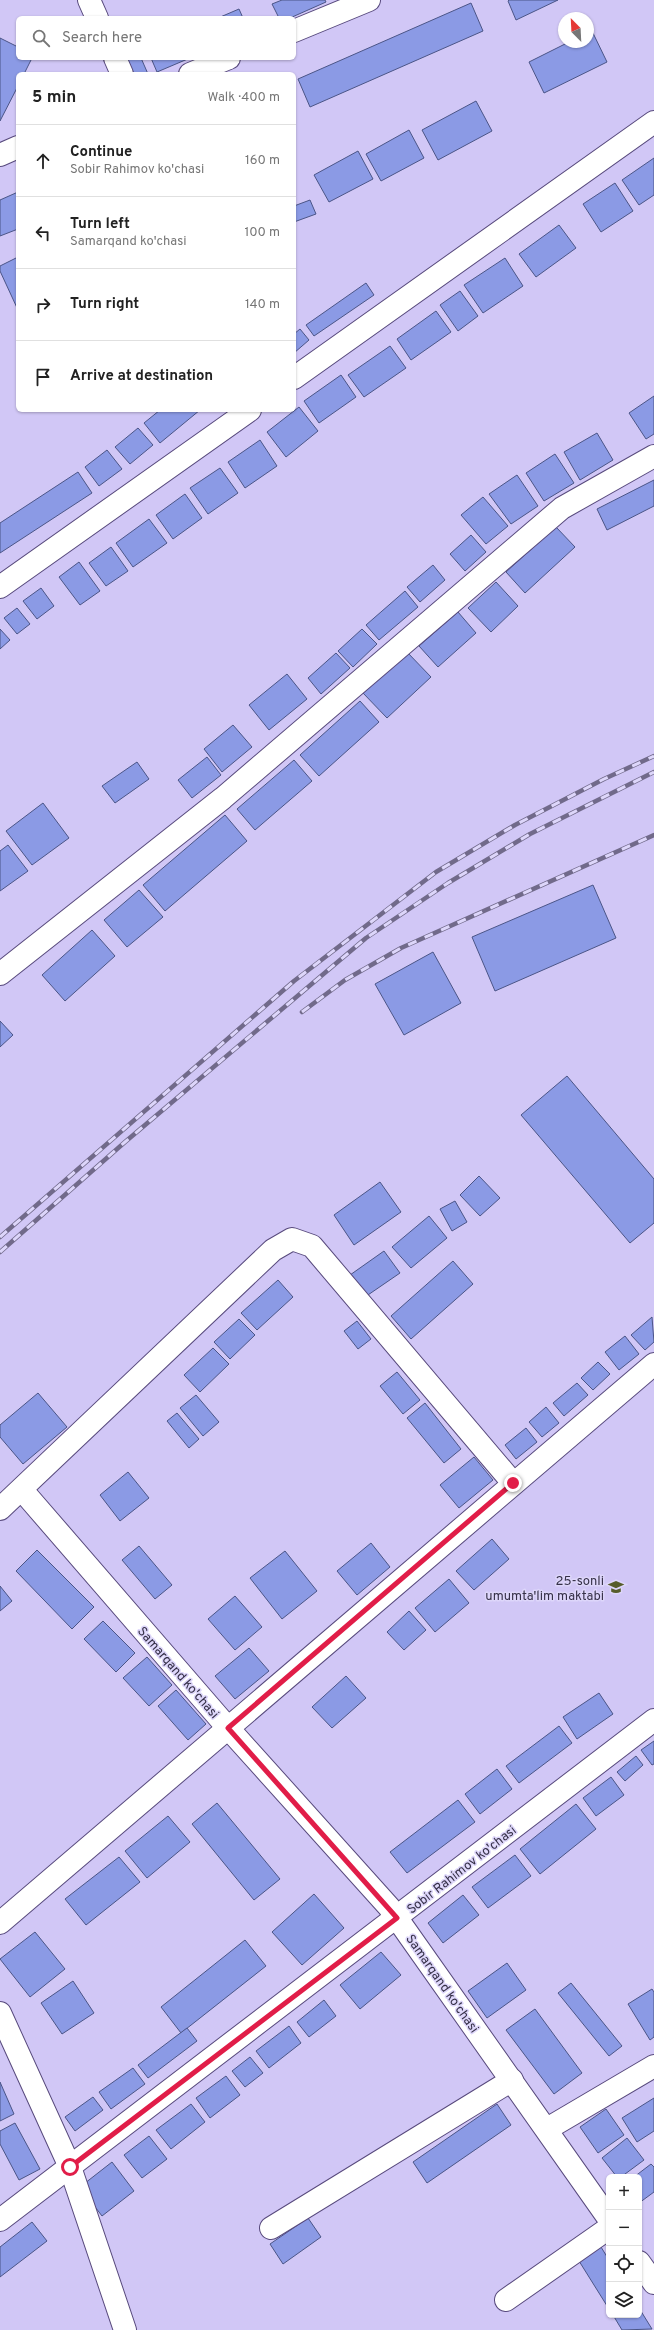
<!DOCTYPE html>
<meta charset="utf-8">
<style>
:root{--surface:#fff;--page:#f6f6f6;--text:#222;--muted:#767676;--line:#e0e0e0}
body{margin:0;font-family:Overpass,sans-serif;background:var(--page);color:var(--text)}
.controls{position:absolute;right:12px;bottom:12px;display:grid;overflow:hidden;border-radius:6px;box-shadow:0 1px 3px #0004}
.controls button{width:36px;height:36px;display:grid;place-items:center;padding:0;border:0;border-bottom:1px solid var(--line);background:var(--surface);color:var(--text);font:20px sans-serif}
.compass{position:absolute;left:558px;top:12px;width:36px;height:36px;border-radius:50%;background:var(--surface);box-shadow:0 1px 3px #0004;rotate:336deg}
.stop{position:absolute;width:12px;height:12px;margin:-9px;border:3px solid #e11d48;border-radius:50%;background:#fff}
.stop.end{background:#e11d48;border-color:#fff;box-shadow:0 1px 4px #0008}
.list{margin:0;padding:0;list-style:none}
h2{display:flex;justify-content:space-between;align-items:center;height:52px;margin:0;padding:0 16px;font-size:17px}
h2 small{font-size:13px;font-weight:400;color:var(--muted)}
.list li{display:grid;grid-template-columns:26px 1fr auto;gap:12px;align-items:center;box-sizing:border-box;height:72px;padding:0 16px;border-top:1px solid var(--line)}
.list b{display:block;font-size:15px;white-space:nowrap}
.list p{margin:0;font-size:13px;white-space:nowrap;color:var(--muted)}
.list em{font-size:13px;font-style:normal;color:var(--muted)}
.icon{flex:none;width:22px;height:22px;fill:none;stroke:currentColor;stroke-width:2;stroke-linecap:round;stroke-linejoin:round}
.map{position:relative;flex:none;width:654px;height:2330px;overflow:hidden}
.search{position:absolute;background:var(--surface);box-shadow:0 1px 3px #0004;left:16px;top:16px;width:280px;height:44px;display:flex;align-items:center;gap:10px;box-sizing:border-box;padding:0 14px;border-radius:6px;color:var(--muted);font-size:15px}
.panel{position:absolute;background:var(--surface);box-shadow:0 1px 3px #0004;left:16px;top:72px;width:280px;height:340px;border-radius:6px}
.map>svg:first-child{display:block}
.building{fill:#8b9ae5;stroke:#4b5587}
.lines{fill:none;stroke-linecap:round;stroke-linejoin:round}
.minor-casing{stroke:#584a7d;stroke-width:24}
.minor{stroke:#fff;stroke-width:22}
.rail-casing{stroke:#716a8a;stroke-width:4.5}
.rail{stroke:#ddd6fa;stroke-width:3;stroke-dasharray:9;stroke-linecap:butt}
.route{stroke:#e11d48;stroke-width:5}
.labels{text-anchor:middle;stroke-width:3;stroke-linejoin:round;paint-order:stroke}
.poi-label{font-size:13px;fill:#353047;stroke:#ddd6fa;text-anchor:end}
.street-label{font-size:13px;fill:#353047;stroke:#ddd6fa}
</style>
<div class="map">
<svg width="654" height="2330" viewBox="0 0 654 2330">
<rect width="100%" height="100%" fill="#d1c7f6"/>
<g class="building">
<path d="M282,0H325L326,2L290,18H279L272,4Z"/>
<path d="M509,0H558L516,20L508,1Z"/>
<path d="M471,3L483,31L310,107L298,79Z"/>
<path d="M239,9L243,18H218Z"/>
<path d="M592,31L607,62L544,93L529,62L569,42H588V33Z"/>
<path d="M0,38L18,47V58H32L24,74H18V86L0,121Z"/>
<path d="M117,58H141L148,74H124Z"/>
<path d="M151,58H190L157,72Z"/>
<path d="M476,101L492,131L438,160L422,130Z"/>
<path d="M409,130L424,158L381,181L366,154Z"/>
<path d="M358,151L373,179L329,202L314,175Z"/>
<path d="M654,158V195L639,205L622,180Z"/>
<path d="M615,183L633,211L601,232L583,204Z"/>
<path d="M18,192V229L0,236V200Z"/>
<path d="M310,200L316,214L294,222V206Z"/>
<path d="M559,225L576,248L536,277L519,254Z"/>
<path d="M18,257V310L0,271V266Z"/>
<path d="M505,258L523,286L483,313L464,285Z"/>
<path d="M366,283L374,295L314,336L306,325Z"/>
<path d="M460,291L478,316L458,331L440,305Z"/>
<path d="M436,311L451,332L411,360L397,339Z"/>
<path d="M300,329L309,340L294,353V334Z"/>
<path d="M390,346L406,368L364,397L348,375Z"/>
<path d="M341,375L356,397L319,423L304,401Z"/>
<path d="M654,396V434L646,439L629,413Z"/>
<path d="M299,407L318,431L286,457L267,432Z"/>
<path d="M160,410H200L160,443L144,423Z"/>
<path d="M138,428L153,445L130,464L115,447Z"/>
<path d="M597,433L613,460L580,480L564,452Z"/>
<path d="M260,440L277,466L245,488L228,462Z"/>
<path d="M107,450L122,469L99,486L85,467Z"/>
<path d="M555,454L574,483L544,501L526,473Z"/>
<path d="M220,468L238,493L208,514L190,488Z"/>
<path d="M78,472L92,493L0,553V523Z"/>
<path d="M517,475L538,506L511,524L489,494Z"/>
<path d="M654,480V506L607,530L597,509Z"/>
<path d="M185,494L202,518L173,539L156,515Z"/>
<path d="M483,497L508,526L486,544L461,515Z"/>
<path d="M149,519L167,543L133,567L116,543Z"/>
<path d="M556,527L575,547L525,593L506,572Z"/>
<path d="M471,535L486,552L465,571L450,554Z"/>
<path d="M111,547L128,571L106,586L89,563Z"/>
<path d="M79,562L100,591L80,605L59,577Z"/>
<path d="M433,565L445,580L420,602L407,587Z"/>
<path d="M496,582L518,606L491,632L468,608Z"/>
<path d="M41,588L54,606L37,619L23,601Z"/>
<path d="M405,591L418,607L379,640L366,625Z"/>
<path d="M17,608L30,624L17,634L4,618Z"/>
<path d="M458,612L476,633L438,667L419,646Z"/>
<path d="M0,629L10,640L0,649Z"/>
<path d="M362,629L377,644L353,667L338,651Z"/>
<path d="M407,652L431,677L387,718L363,693Z"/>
<path d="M336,653L350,668L321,694L308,678Z"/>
<path d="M287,674L307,699L269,730L249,705Z"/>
<path d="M360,701L379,722L319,776L300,755Z"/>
<path d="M233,725L252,747L222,772L204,749Z"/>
<path d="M207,757L221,775L192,798L178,780Z"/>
<path d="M294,760L312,781L255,830L237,809Z"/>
<path d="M137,762L149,779L115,803L102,786Z"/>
<path d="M43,803L69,838L32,865L6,831Z"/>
<path d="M225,815L247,841L165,911L143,885Z"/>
<path d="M8,845L28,871L0,891V851Z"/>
<path d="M593,885L616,938L495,991L472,937Z"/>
<path d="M139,890L163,917L127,947L104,920Z"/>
<path d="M92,930L115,956L65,1001L42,975Z"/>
<path d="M433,952L461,1003L404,1035L375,984Z"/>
<path d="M0,1021L13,1035L0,1047Z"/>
<path d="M567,1076L654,1179V1223L630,1243L521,1115Z"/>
<path d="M479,1176L500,1198L480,1216L460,1195Z"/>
<path d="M380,1182L401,1212L354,1245L334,1215Z"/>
<path d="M455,1201L467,1222L452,1231L440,1209Z"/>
<path d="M429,1216L447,1238L411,1268L392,1247Z"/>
<path d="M384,1251L400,1273L365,1297L350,1275Z"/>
<path d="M453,1261L473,1284L411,1339L391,1316Z"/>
<path d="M278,1280L293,1297L257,1330L241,1313Z"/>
<path d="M652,1317L654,1342L645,1350L631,1335Z"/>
<path d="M239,1319L255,1335L230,1359L214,1342Z"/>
<path d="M357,1321L371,1339L358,1349L344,1331Z"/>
<path d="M625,1336L639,1354L619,1370L605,1352Z"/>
<path d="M213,1348L229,1364L200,1392L184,1375Z"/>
<path d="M598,1362L610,1374L593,1390L581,1378Z"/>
<path d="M397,1372L420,1400L403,1414L380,1386Z"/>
<path d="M577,1383L588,1395L564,1416L553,1403Z"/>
<path d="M38,1393L67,1427L23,1464L0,1437V1425Z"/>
<path d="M196,1395L219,1422L203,1436L180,1408Z"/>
<path d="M425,1403L461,1449L444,1463L407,1418Z"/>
<path d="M546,1407L559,1423L542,1437L529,1422Z"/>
<path d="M177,1413L199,1439L189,1448L167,1421Z"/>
<path d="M526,1428L537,1442L516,1459L505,1445Z"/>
<path d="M474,1457L493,1480L459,1508L440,1485Z"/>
<path d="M128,1472L149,1498L120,1521L100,1495Z"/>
<path d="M492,1539L509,1559L474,1590L456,1571Z"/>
<path d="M371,1543L390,1567L357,1595L337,1571Z"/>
<path d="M139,1546L172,1585L155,1599L122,1560Z"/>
<path d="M37,1550L94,1607L72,1629L16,1571Z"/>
<path d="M285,1551L317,1591L282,1619L250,1578Z"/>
<path d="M449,1579L469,1603L435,1632L415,1608Z"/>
<path d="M0,1586L12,1601L0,1611Z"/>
<path d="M235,1596L262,1627L235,1650L208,1619Z"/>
<path d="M409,1611L426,1630L404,1650L387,1632Z"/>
<path d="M103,1621L135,1653L116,1672L84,1639Z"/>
<path d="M249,1648L269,1671L235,1699L215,1676Z"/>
<path d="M147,1657L172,1685L149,1706L123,1678Z"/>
<path d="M346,1676L366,1698L332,1728L312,1707Z"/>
<path d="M176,1690L206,1724L188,1740L158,1706Z"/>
<path d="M599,1693L613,1714L577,1739L563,1717Z"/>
<path d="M559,1726L572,1743L519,1783L506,1766Z"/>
<path d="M654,1741V1764L652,1765L641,1750Z"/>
<path d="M636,1756L643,1765L625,1781L617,1772Z"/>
<path d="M497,1769L512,1789L480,1814L465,1794Z"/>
<path d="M611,1777L624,1795L596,1816L583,1798Z"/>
<path d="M458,1800L475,1822L407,1873L390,1852Z"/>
<path d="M217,1803L280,1879L254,1900L192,1824Z"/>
<path d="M576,1804L596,1829L540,1874L520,1849Z"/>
<path d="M168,1816L190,1842L147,1878L125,1851Z"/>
<path d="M515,1855L531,1876L488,1908L472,1887Z"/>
<path d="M119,1857L140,1882L86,1925L65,1899Z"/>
<path d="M314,1894L344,1928L302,1965L272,1932Z"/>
<path d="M463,1895L479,1915L443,1943L428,1923Z"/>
<path d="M35,1932L65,1969L30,1997L0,1959Z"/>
<path d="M245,1940L266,1966L181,2033L161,2007Z"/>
<path d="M381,1952L401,1975L360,2009L340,1985Z"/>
<path d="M507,1963L526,1990L487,2018L468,1991Z"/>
<path d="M73,1981L94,2013L62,2034L41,2003Z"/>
<path d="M571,1983L622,2046L609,2056L558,1993Z"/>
<path d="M652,1989L654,1992V2037L650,2040L628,2004Z"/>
<path d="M324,2000L336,2016L309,2037L297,2022Z"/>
<path d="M535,2009L582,2073L554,2094L506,2030Z"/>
<path d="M289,2026L301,2043L269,2068L256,2051Z"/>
<path d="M187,2028L197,2041L148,2078L138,2065Z"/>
<path d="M250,2057L263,2073L245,2087L232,2071Z"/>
<path d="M133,2068L145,2084L111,2109L99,2092Z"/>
<path d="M226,2076L240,2095L210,2118L196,2098Z"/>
<path d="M0,2082L14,2114L0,2121Z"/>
<path d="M93,2097L103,2110L75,2131L65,2117Z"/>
<path d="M654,2098V2131L637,2142L622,2118Z"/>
<path d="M191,2104L205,2122L171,2149L156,2130Z"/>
<path d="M497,2104L511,2125L427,2183L413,2162Z"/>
<path d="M606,2109L624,2135L598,2153L580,2127Z"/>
<path d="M15,2123L40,2169L19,2180L0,2144V2131Z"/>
<path d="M149,2136L167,2159L142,2178L124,2155Z"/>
<path d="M627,2138L644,2160L621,2177H617L602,2158Z"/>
<path d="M112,2162L134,2191L102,2216L80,2187Z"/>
<path d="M651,2164L654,2167V2192L639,2203V2177H634Z"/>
<path d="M308,2218L321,2237L283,2264L270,2244Z"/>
<path d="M32,2222L47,2241L0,2277V2247Z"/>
<path d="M601,2247L609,2260V2309L579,2261Z"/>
<path d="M639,2308L652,2329L622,2330L613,2315H639Z"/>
</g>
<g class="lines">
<g class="minor-casing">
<g id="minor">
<path d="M89,0L97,18"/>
<path d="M294,31L369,0"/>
<path d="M115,58L122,74"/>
<path d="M190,74L229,58"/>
<path d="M0,155L18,147"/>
<path d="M294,378L654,122"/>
<path d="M0,587L250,410"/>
<path d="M0,974L223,798L562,508L654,456"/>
<path d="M22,1490L228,1728L389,1907L609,2219"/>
<path d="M0,1509L273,1250L292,1239L312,1246L513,1483"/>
<path d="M0,1923L654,1364"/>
<path d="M0,2013L70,2167L125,2330"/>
<path d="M547,2129L654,2066"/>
<path d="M0,2220L654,1720"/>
<path d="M271,2228L512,2080"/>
<path d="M639,2262L654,2283"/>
<path d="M506,2300L609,2228"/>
</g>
</g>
<use href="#minor" class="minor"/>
<g class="rail-casing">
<g id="rail">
<path d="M302,1012L345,980L401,948L654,835"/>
<path d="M0,1237L294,981L436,872L515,825L604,779L654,756"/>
<path d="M0,1252L125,1142L366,938L448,883L530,834L654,772"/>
</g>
</g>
<use href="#rail" class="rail"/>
</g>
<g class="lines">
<path class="route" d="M70,2167L397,1918L228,1728L513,1483"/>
</g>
<defs>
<g id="school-bare" transform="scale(1.2)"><path d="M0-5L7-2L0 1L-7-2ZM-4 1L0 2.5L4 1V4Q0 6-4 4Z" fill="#575d2b" stroke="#ddd6fa" stroke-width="2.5" paint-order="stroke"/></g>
</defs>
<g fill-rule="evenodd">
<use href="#school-bare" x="616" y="1587"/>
</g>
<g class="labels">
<g class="poi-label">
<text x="604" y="1585">25-sonli<tspan x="604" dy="15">umumta'lim maktabi</tspan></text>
</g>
<g class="street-label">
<text transform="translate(179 1672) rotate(49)" y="5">Samarqand ko'chasi</text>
<text transform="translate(461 1869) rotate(-38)" y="5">Sobir Rahimov ko'chasi</text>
<text transform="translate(443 1983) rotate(55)" y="5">Samarqand ko'chasi</text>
</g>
</g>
</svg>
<div class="controls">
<button>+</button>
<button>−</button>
<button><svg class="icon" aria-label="locate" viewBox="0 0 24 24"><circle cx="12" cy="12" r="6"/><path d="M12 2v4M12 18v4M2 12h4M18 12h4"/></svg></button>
<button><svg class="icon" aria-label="layers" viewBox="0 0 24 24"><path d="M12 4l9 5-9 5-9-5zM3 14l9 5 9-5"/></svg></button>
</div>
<svg class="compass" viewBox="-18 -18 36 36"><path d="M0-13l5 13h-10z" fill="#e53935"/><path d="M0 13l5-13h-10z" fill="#767676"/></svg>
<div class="stop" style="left:70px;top:2167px"></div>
<div class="stop end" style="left:513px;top:1483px"></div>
<div class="search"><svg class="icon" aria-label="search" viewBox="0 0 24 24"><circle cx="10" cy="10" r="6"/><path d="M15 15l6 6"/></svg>Search here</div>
<section class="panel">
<h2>5 min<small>Walk · 400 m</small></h2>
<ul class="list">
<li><svg class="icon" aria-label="ahead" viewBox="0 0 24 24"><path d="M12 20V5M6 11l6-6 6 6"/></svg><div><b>Continue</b><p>Sobir Rahimov ko'chasi</p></div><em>160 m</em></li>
<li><svg class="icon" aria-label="left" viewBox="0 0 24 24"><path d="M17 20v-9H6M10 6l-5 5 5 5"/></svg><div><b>Turn left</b><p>Samarqand ko'chasi</p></div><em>100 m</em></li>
<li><svg class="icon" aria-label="right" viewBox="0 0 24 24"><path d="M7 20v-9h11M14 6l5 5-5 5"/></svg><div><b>Turn right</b></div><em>140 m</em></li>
<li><svg class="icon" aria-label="arrive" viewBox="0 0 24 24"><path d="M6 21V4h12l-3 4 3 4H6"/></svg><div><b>Arrive at destination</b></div></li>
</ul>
</section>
</div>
